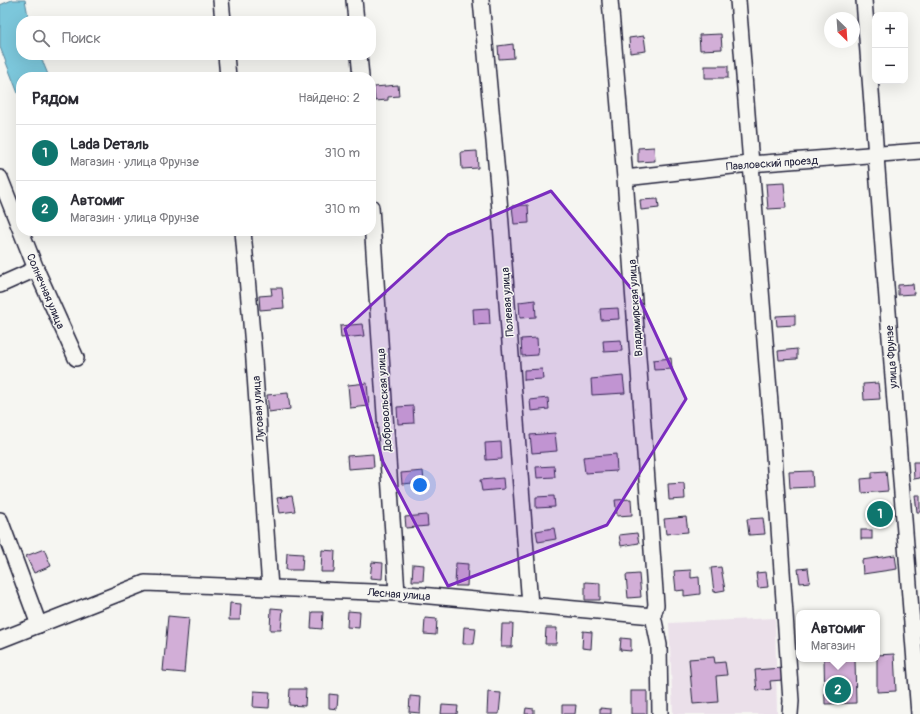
<!DOCTYPE html>
<html lang="ru">
<meta charset="utf-8">
<style>
:root{--surface:#fff;--page:#f7f7f7;--text:#2b2b33;--muted:#7c7c81;--line:#e1e1e2;--accent:#0f766e}
body{margin:0;font-family:Pangolin,sans-serif;background:var(--page);color:var(--text)}
.controls{position:absolute;right:12px;top:12px;display:grid;overflow:hidden;border-radius:8px;box-shadow:0 4px 16px #0002}
.controls button{width:36px;height:36px;display:grid;place-items:center;padding:0;border:0;border-bottom:1px solid var(--line);background:var(--surface);color:var(--text);font:20px sans-serif}
.compass{position:absolute;left:824px;top:12px;width:36px;height:36px;border-radius:50%;background:var(--surface);box-shadow:0 4px 16px #0002;rotate:155deg}
.you{position:absolute;left:420px;top:485px;width:14px;height:14px;margin:-10px;border:3px solid #fff;border-radius:50%;background:#1a73e8;box-shadow:0 0 0 6px #1a73e833}
.badge{display:grid;place-items:center;width:26px;height:26px;border-radius:50%;background:var(--accent);color:#fff;font-size:13px;font-weight:700}
.pin{position:absolute;translate:-50% -50%;border:2px solid #fff;box-shadow:0 1px 4px #0006}
.popup{position:absolute;left:796px;top:610px;width:84px;height:52px;box-sizing:border-box;display:grid;place-content:center;border-radius:8px;background:var(--surface);filter:drop-shadow(0 1px 3px #0005);font-size:13px;white-space:nowrap;color:var(--muted)}
.popup b{font-size:15px;color:var(--text)}
.popup::after{content:'';position:absolute;left:50%;top:100%;margin-left:-8px;border:8px solid transparent;border-top-color:var(--surface)}
.list{margin:0;padding:0;list-style:none}
h2{display:flex;justify-content:space-between;align-items:center;height:52px;margin:0;padding:0 16px;font-size:17px}
h2 small{font-size:13px;font-weight:400;color:var(--muted)}
.list li{display:grid;grid-template-columns:26px 1fr auto;gap:12px;align-items:center;box-sizing:border-box;height:56px;padding:0 16px;border-top:1px solid var(--line)}
.list b{display:block;font-size:15px;white-space:nowrap}
.list p{margin:0;font-size:13px;white-space:nowrap;color:var(--muted)}
.list em{font-size:13px;font-style:normal;color:var(--muted)}
.icon{flex:none;width:22px;height:22px;fill:none;stroke:currentColor;stroke-width:2;stroke-linecap:round;stroke-linejoin:round}
.map{position:relative;flex:none;width:920px;height:714px;overflow:hidden}
.search{position:absolute;background:var(--surface);box-shadow:0 4px 16px #0002;left:16px;top:16px;width:360px;height:44px;display:flex;align-items:center;gap:10px;box-sizing:border-box;padding:0 14px;border-radius:16px;color:var(--muted);font-size:15px}
.panel{position:absolute;background:var(--surface);box-shadow:0 4px 16px #0002;left:16px;top:72px;width:360px;height:164px;border-radius:16px}
.map>svg:first-child{display:block}
.built{fill:#ebe0ea}
.water{fill:#7bc7db;stroke:#57859b}
.building{fill:#d2aed7;stroke:#22223b}
.lines{fill:none;stroke-linecap:round;stroke-linejoin:round}
.minor-casing{stroke:#22223b;stroke-width:18}
.minor{stroke:#f6f6f2;stroke-width:15}
.marked{fill:#7b2cbf;fill-opacity:0.2;stroke:#7b2cbf;stroke-width:3;stroke-linejoin:round}
.labels{text-anchor:middle;stroke-width:3;stroke-linejoin:round;paint-order:stroke}
.street-label{font-size:11px;fill:#22223b;stroke:#f6f6f2}
</style>
<div class="map">
<svg width="920" height="714" viewBox="0 0 920 714">
<rect width="100%" height="100%" fill="#f6f6f2"/>
<filter id="ink" filterUnits="userSpaceOnUse"><feTurbulence type="fractalNoise" baseFrequency=".025" numOctaves="2"/><feDisplacementMap in="SourceGraphic" scale="8" xChannelSelector="R" yChannelSelector="G"/><feConvolveMatrix kernelMatrix="1 2 1 2 8 2 1 2 1" color-interpolation-filters="sRGB"/></filter>
<g filter="url(#ink)">
<path class="built" d="M775,618L777,714H673L669,623Z"/>
<path class="water" d="M12,0H25L29,21H21V55H40L49,77H21V101L0,47V5Z"/>
<g class="building">
<path d="M721,34L722,49L700,50L699,35Z"/>
<path d="M644,36L646,51L630,53L629,38Z"/>
<path d="M513,44L514,58L499,59L498,46Z"/>
<rect x="705" y="66" width="23" height="12"/>
<path d="M398,85L399,96L388,97V100L375,101L374,87Z"/>
<path d="M654,147L655,161L638,162V148Z"/>
<path d="M477,151L478,168L462,169L461,152Z"/>
<path d="M784,183L786,208L768,209L766,184Z"/>
<path d="M658,199L659,208L641,210L640,200Z"/>
<path d="M528,205L529,223L514,224L512,206Z"/>
<path d="M913,284L914,294L898,295V285Z"/>
<path d="M271,288H282L284,308L260,310L259,296L272,295Z"/>
<path d="M535,300L536,317L520,318L519,302Z"/>
<path d="M489,308L490,324L474,325L473,309Z"/>
<path d="M618,308L619,319L601,320L600,309Z"/>
<path d="M795,315V325L777,326L776,316Z"/>
<path d="M362,324L364,336L341,338L340,326Z"/>
<path d="M537,338L538,355L522,356L521,339Z"/>
<path d="M621,340L622,351L604,352L603,341Z"/>
<path d="M797,349V359L779,360L778,351Z"/>
<path d="M671,358L672,369L654,370L653,360Z"/>
<path d="M542,369L543,379L524,380V370Z"/>
<path d="M623,376L625,393L592,395L591,379Z"/>
<path d="M367,383L369,406L350,408L348,385Z"/>
<path d="M878,383L880,399L864,400L863,384Z"/>
<path d="M288,393L290,409L269,412L267,395Z"/>
<path d="M548,398L549,409L531,411L530,400Z"/>
<path d="M413,406L414,423L398,424L397,407Z"/>
<path d="M555,433L557,451L532,453L530,435Z"/>
<path d="M501,442L502,459L486,460L485,443Z"/>
<path d="M373,454L374,467L348,469L347,456Z"/>
<path d="M616,454L617,471L585,473L583,457Z"/>
<path d="M913,462H920V478L914,479Z"/>
<path d="M554,466L555,477L537,478L536,467Z"/>
<path d="M423,471L424,482L402,484L401,473Z"/>
<path d="M812,471L813,487L790,488L789,472Z"/>
<path d="M886,471L888,491L862,493L861,479L872,478V472Z"/>
<path d="M503,478L504,489L482,491L480,480Z"/>
<path d="M684,483L685,499L669,500L668,484Z"/>
<path d="M915,495H920V512H917Z"/>
<path d="M292,496L295,511L280,513L277,498Z"/>
<path d="M554,496L555,507L536,508V497Z"/>
<path d="M631,499L632,515L617,516L615,500Z"/>
<path d="M887,504L889,518L871,521L869,507Z"/>
<path d="M427,515L428,526L406,528L405,517Z"/>
<path d="M686,517L688,532L666,534L664,519Z"/>
<path d="M763,518L765,534L749,535L747,519Z"/>
<path d="M554,528L556,539L538,542L536,531Z"/>
<rect x="861" y="530" width="11" height="9"/>
<path d="M637,533L639,543L621,546L619,535Z"/>
<path d="M44,549L51,566L34,573L26,556Z"/>
<path d="M322,550L335,551L334,572H321Z"/>
<path d="M287,553L303,554L302,570H286Z"/>
<path d="M895,555L897,569L863,574L862,560Z"/>
<path d="M372,562L383,563L382,579L370,578Z"/>
<path d="M456,563L468,564L467,586H455Z"/>
<path d="M413,564L424,565L423,581H412Z"/>
<path d="M721,567L725,590L714,592L711,568Z"/>
<path d="M808,568L810,582L800,583L798,569Z"/>
<path d="M691,570V578L699,577L700,594L684,596V590L676,591L674,571Z"/>
<path d="M766,572L768,587L758,588L756,573Z"/>
<path d="M639,574L641,597L628,598L626,575Z"/>
<path d="M585,582L600,583V600H585Z"/>
<path d="M230,603L241,604L240,620H229Z"/>
<path d="M271,608L283,609L281,630H270Z"/>
<path d="M348,611L360,612L359,628L347,627Z"/>
<path d="M312,612H323L322,629L311,628Z"/>
<path d="M168,616L189,618L184,673L163,671Z"/>
<path d="M425,618L437,619L436,635L424,634Z"/>
<path d="M502,624H513L512,647H501Z"/>
<path d="M464,627L476,628L474,644H463Z"/>
<path d="M546,628H557L556,644H545Z"/>
<path d="M583,631L592,632L591,649L582,648Z"/>
<path d="M621,638L631,639V651L620,650Z"/>
<path d="M894,654L896,691L877,692V655Z"/>
<path d="M714,657L715,663L725,662L727,675L716,676L718,702L693,704L689,659Z"/>
<path d="M824,659H855L856,703L825,704Z"/>
<path d="M782,668L783,680L770,681L771,689L757,691L755,670Z"/>
<path d="M290,689H306L305,706L289,705Z"/>
<path d="M254,691L270,692L269,708L253,707Z"/>
<rect x="631" y="691" width="16" height="23"/>
<path d="M488,692L501,693L499,714H487Z"/>
<path d="M329,694L338,695L337,709L329,708Z"/>
<path d="M410,696L421,697L420,713L409,712Z"/>
<path d="M442,705L458,706L457,714H441Z"/>
<path d="M562,705H576L575,714H562Z"/>
<path d="M526,708L534,709V714H525Z"/>
<path d="M600,708L611,709V714H600Z"/>
</g>
<g class="lines">
<g class="minor-casing">
<g id="minor">
<path d="M221,0L223,21"/>
<path d="M354,0L356,21"/>
<path d="M481,0L498,185L530,605"/>
<path d="M610,0L625,178L656,605L653,616L659,645L660,714"/>
<path d="M738,0L773,441L791,701L790,714"/>
<path d="M864,0L919,714"/>
<path d="M226,55L228,77"/>
<path d="M359,55L361,77"/>
<path d="M0,178L36,269L76,358"/>
<path d="M625,178L750,164L920,151"/>
<path d="M371,207L397,593"/>
<path d="M243,231L253,346L270,588"/>
<path d="M0,285L36,269"/>
<path d="M0,520L39,625"/>
<path d="M0,640L145,583L397,593L653,616"/>
</g>
</g>
<use href="#minor" class="minor"/>
</g>
</g>
<path class="marked" d="M551,191L639,298L686,399L607,525L448,586L383,462L345,329L448,235Z"/>
<g class="labels">
<g class="street-label">
<text transform="translate(772 163) rotate(-4)" y="4">Павловский проезд</text>
<text transform="translate(46 291) rotate(67)" y="4">Солнечная улица</text>
<text transform="translate(507 302) rotate(-94)" y="4">Полевая улица</text>
<text transform="translate(635 308) rotate(-94)" y="4">Владимирская улица</text>
<text transform="translate(891 357) rotate(-94)" y="4">улица Фрунзе</text>
<text transform="translate(384 400) rotate(-94)" y="4">Добровольская улица</text>
<text transform="translate(258 409) rotate(-94)" y="4">Луговая улица</text>
<text transform="translate(399 594) rotate(4)" y="4">Лесная улица</text>
</g>
</g>
</svg>
<div class="controls">
<button>+</button>
<button>−</button>
</div>
<svg class="compass" viewBox="-18 -18 36 36"><path d="M0-13l5 13h-10z" fill="#e53935"/><path d="M0 13l5-13h-10z" fill="#7c7c81"/></svg>
<div class="you"></div>
<div class="pin badge" style="left:880px;top:514px">1</div>
<div class="pin badge" style="left:838px;top:690px">2</div>
<div class="popup"><b>Автомиг</b>Магазин</div>
<div class="search"><svg class="icon" aria-label="search" viewBox="0 0 24 24"><circle cx="10" cy="10" r="6"/><path d="M15 15l6 6"/></svg>Поиск</div>
<section class="panel">
<h2>Рядом<small>Найдено: 2</small></h2>
<ul class="list">
<li><span class="badge">1</span><div><b>Lada Dеталь</b><p>Магазин · улица Фрунзе</p></div><em>310 m</em></li>
<li><span class="badge">2</span><div><b>Автомиг</b><p>Магазин · улица Фрунзе</p></div><em>310 m</em></li>
</ul>
</section>
</div>
